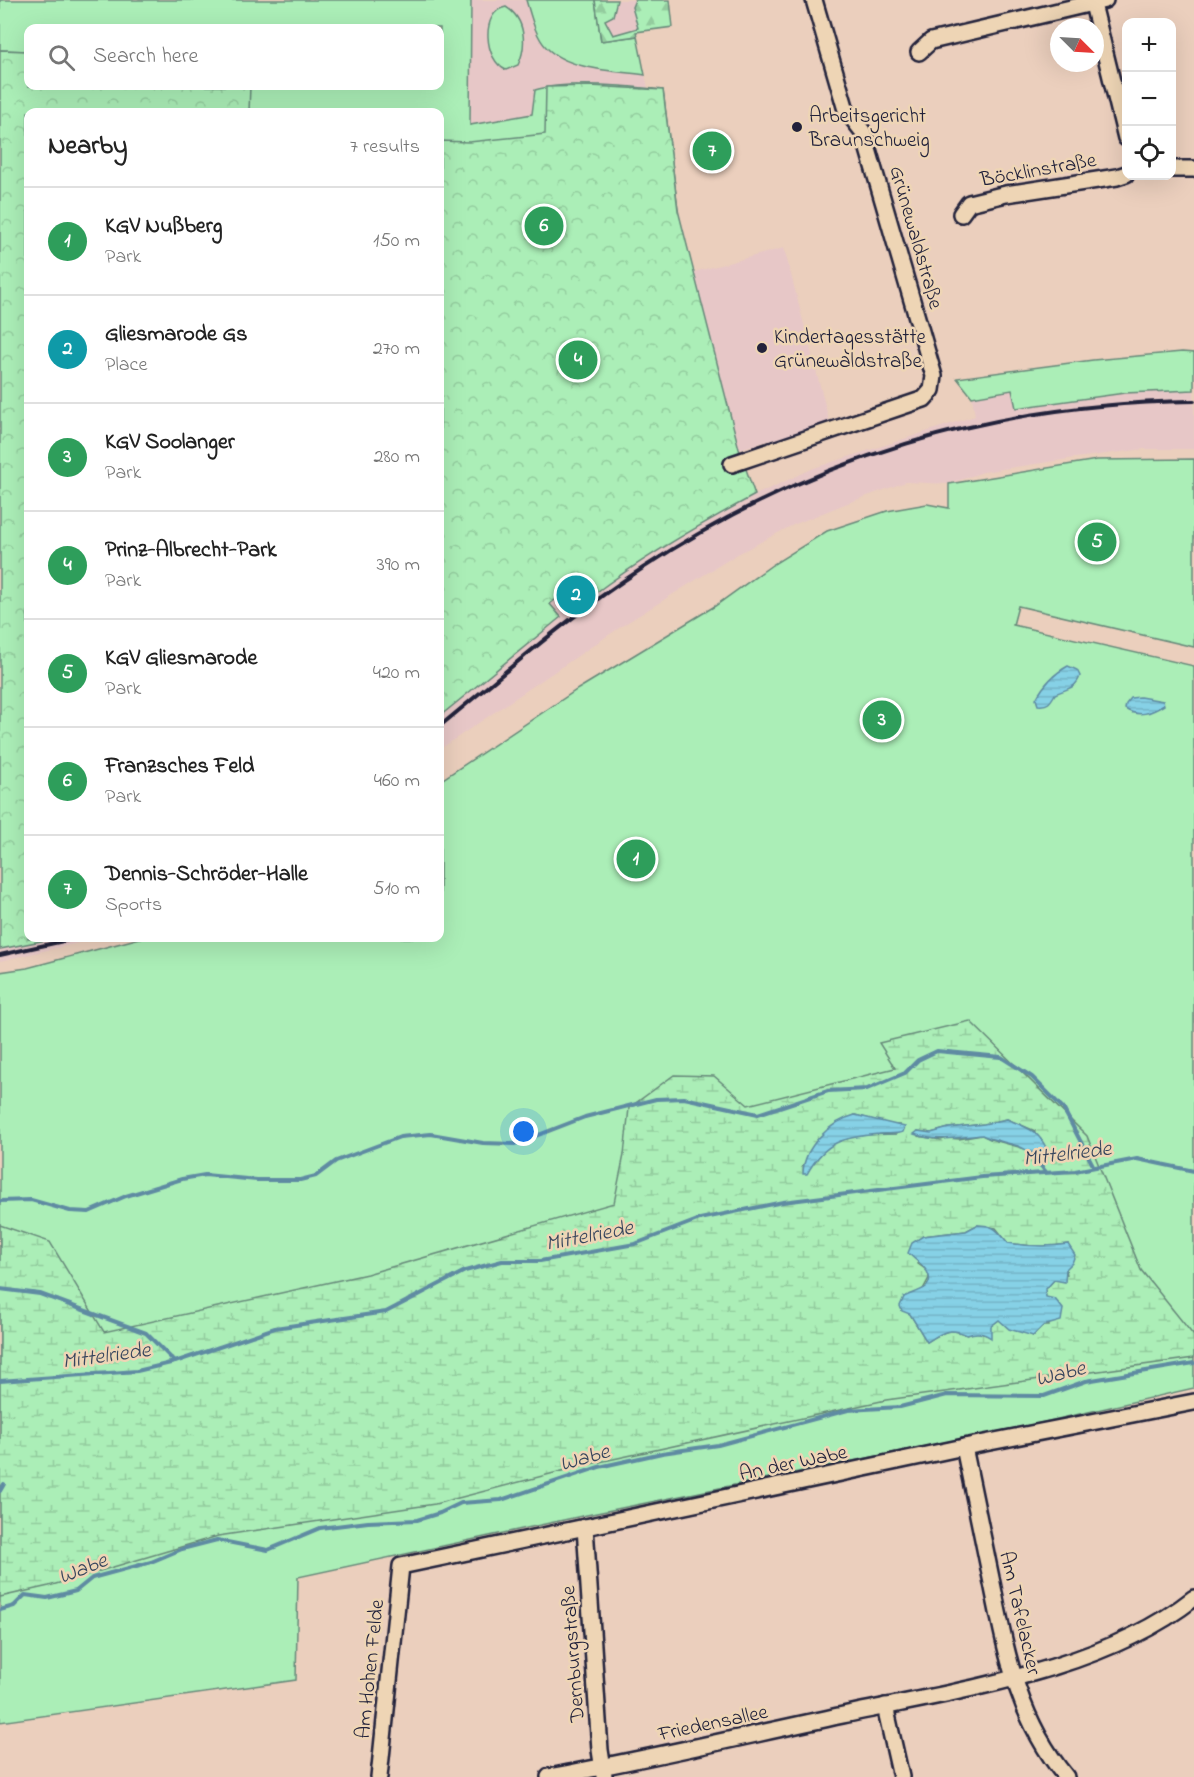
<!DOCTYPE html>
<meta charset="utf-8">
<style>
:root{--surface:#fff;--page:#f2f2f2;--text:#222;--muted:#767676;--line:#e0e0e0;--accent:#22223b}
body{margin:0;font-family:"Indie Flower",sans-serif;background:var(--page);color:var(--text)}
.controls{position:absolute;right:18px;top:18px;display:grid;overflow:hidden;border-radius:12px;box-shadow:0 6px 24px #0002}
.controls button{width:54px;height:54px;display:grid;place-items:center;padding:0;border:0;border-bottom:2px solid var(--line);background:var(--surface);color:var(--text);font:30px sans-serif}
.compass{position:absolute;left:1050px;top:18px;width:54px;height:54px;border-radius:50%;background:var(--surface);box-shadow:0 6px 24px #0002;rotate:114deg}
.you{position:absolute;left:524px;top:1132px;width:21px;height:21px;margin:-15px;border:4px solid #fff;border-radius:50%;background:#1a73e8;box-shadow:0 0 0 9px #1a73e833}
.badge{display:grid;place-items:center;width:39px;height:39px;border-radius:50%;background:var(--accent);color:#fff;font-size:20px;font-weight:700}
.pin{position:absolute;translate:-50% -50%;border:3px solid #fff;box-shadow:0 2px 6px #0006}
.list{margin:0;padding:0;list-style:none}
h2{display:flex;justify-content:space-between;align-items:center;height:78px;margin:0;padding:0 24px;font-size:26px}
h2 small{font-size:20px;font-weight:400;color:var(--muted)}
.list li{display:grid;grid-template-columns:39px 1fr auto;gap:18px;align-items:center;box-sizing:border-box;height:108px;padding:0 24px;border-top:2px solid var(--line)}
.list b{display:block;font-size:22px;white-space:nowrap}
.list p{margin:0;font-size:20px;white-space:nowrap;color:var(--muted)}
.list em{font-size:20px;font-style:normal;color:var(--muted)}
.icon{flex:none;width:33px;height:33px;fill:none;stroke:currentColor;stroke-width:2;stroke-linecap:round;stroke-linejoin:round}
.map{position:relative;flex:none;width:1194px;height:1777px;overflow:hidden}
.search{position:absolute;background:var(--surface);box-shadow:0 6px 24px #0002;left:24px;top:24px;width:420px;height:66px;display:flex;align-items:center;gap:15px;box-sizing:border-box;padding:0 21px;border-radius:12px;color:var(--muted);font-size:22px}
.panel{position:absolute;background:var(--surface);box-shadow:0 6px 24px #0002;left:24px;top:108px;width:420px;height:834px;border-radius:12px}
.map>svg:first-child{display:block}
.built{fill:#e7c7c7}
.green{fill:#abeeb7;stroke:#668879;stroke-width:1.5}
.forest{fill:url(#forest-firs);stroke:#668879;stroke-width:1.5}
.wetland{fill:url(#wetland-marsh);stroke:#668879;stroke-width:1.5;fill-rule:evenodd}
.park{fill:url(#park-crowns);stroke:#668879;stroke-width:1.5}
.water{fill:url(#water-rules);stroke:#5e8ba2;stroke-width:1.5}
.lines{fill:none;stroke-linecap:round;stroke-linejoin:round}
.stream{stroke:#5e8ba2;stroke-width:4}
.street-casing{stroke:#22223b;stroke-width:20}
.street{stroke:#eed5b5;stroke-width:15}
.rail{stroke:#22223b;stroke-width:4}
.poi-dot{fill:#22223b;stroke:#eed5b5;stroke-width:2}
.labels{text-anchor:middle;stroke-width:5;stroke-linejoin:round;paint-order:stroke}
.poi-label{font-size:21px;fill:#22223b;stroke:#eed5b5;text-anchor:start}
.street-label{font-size:21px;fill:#22223b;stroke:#eed5b5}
.water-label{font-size:22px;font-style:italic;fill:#36455d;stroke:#eed5b5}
</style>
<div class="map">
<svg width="1194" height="1777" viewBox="0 0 1194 1777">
<defs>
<pattern id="forest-firs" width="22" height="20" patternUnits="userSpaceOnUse" patternTransform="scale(1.5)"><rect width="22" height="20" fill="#abeeb7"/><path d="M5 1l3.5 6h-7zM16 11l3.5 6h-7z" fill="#93cc9e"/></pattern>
<pattern id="wetland-marsh" width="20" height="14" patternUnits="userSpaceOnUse" patternTransform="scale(1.5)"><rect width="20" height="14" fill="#abeeb7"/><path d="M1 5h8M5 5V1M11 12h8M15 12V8" fill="none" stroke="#93cc9e"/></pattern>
<pattern id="park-crowns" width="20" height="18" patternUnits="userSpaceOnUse" patternTransform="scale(1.5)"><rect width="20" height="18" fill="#abeeb7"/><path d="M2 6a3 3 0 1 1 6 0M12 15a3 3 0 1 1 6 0" fill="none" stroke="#93cc9e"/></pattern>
<pattern id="water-rules" width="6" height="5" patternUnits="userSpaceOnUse" patternTransform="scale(1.5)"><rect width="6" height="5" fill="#86d1e6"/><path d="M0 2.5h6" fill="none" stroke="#73b3c6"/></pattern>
</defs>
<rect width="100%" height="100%" fill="#ebcfbd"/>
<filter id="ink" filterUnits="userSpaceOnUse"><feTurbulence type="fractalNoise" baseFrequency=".0167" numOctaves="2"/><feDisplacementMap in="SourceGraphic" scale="12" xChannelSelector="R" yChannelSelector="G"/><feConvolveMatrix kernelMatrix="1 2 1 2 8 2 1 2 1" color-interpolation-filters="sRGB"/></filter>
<g filter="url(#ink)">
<g class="built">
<path d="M471,0H661L636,32L648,88L591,86L546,87L544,133L469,140Z"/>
<path d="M784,248L830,424L739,449L694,272Z"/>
<path d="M1012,390L1016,408L1125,393L1194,390V449H1144L1075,458L983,472L949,484L906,482L845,504L793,525L736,555L625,624L440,749V716L560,618L550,604L580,579L595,594L623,573L685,533L755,495L814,468L975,416L972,397Z"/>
<path d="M57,938H100L0,961V949Z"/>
</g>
<g class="green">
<path d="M0,0H471L470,125L532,114L535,90C568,80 628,86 663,90L678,210L440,363V112H146L147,86H440V28H28V51L0,50Z"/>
<path d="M526,0H595L601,41L637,36L645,75C616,71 567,70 546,47C535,35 531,16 526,0Z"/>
<path d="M506,7C526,19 527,46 518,65L506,70C484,61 480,11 506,7Z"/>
<path d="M1182,352L1194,353V390L1125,393L1016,408L1012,390L972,397L957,378L1093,360Z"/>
<path d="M1194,459V647L1018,606L1013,625L1194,666V1388L1040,1423L582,1516L298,1577L296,1680L0,1722V972L27,968L140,938H440V781L578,689L715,606L772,565L827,531L887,511L927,504L949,508V484L1097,460Z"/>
</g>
<path class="forest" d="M595,0H617L613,16L605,20L613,35L638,28L632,7L635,0H670L673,27L636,32L637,36L601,41Z"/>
<path class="wetland" d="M970,1021L1087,1136L1141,1270L1194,1336V1358L886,1400L581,1466L435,1504L218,1536L49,1586L0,1597V1225L50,1242L104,1332L367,1274L614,1203L624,1155L629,1108L674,1075L714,1076L748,1105L895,1068L879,1043ZM855,1115L892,1125H900L896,1134L859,1135L835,1142L803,1166C816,1137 829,1131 855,1115ZM1007,1119L1035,1131L1026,1149L990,1139L982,1135L959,1139L947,1138L941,1140L918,1136V1131L931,1133L949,1128L984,1124ZM977,1225L996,1228L1008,1243C1027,1246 1049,1247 1068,1244L1066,1269L1067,1275L1054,1280L1045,1290L1049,1326H1043L1033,1336L999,1320L991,1326L987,1335L976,1332L967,1335C949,1327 943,1332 927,1342L910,1314L929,1278L928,1271L918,1264L923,1236L966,1231Z"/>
<g class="park">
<path d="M0,50L28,51V86H250L249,112H28V938H57L0,949Z"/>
<path d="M591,86L663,90L678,210L739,449L755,495C699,525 645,556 594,594L580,579L550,604L561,617L440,716V141L469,142L545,134L546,87Z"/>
</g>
<g class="water">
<path d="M1068,666L1077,670L1080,676C1076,689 1065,689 1055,694C1050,703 1048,706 1038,705L1036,699C1044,684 1053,674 1068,666Z"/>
<path d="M1140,697L1163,701L1164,705C1151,713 1139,718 1125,709L1126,704L1131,698Z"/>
<path d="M855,1115L905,1127L903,1132C895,1135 887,1133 879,1134C844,1137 825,1141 807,1174H803C803,1147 831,1121 855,1115Z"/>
<path d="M1007,1119C1025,1127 1039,1130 1047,1150L1044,1153H1030C1018,1142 997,1143 982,1135C958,1137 938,1143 914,1134L918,1131L931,1133L949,1128L984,1124Z"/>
<path d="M977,1225C995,1225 997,1230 1008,1243C1027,1246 1049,1247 1068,1244L1075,1255L1072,1263L1066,1269L1065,1282L1054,1280L1045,1290L1046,1297L1055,1299L1063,1309L1061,1321L1043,1326L1033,1336L1009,1329L999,1320L991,1326V1338C983,1332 976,1332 967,1335C949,1327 943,1332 927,1342L910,1314L902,1311L900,1306L904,1297C910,1294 921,1291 926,1287C938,1274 916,1261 908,1253L912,1243L923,1236L966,1231Z"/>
</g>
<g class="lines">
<g class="stream">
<path d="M1030,1153L1046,1172"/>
<path d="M0,1201L31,1200L70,1211L89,1212L126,1196L182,1179L205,1175L257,1180H300L316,1176L336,1161L400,1137L431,1134L483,1143L515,1144L585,1117L656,1099L684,1098L758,1114L828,1091L867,1089L905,1073L918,1060L937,1051L1001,1057L1032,1077L1063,1108L1094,1167"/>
<path d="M0,1289L40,1294L146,1333L175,1362"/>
<path d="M0,1381L137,1371L175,1362L275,1328L386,1312L465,1271L502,1261H540L635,1244L700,1219L783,1202L982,1177L1075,1171L1137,1159L1194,1171"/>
<path d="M0,1491L4,1484"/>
<path d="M0,1610L14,1606L25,1595L47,1598L76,1591L92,1578L151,1562L182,1549L217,1540L268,1550L320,1528L368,1522L417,1520L440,1513L461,1503L501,1500L599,1467L662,1453L718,1445L848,1410L900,1407L947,1395L1044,1396L1086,1381L1194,1363"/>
</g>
<g class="street-casing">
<g id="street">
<path d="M1092,0L1126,138"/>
<path d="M919,52L931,41L1105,0"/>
<path d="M1172,169H1194"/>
<path d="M961,214L969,203L1006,194L1117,177L1126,174"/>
<path d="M732,464L924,399L932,390L934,376L863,132L846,110L814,0"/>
<path d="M964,1447C973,1491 982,1534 991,1578C1006,1651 1017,1718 1066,1777"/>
<path d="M585,1527L600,1750L604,1776"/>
<path d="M885,1706L901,1777"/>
<path d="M379,1777L401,1566L964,1447L1194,1402"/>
<path d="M549,1777C647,1759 745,1736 843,1715C955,1691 1102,1671 1194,1598"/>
</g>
</g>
<use href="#street" class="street"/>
<g class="rail">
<path d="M440,726C506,672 571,614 643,568C812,457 993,403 1194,401"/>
<path d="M0,955L77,938"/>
</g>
</g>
</g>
<g class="poi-dot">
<circle cx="797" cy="127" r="6"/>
<circle cx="762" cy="348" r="6"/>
</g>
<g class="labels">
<g class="poi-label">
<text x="809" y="122">Arbeitsgericht<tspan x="809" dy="24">Braunschweig</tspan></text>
<text x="774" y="343">Kindertagesstätte<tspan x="774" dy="24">Grünewaldstraße</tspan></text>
</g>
<g class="street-label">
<text transform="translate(1038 169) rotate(-10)" y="7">Böcklinstraße</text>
<text transform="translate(917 237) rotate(74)" y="7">Grünewaldstraße</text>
<text transform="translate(793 1462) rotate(-12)" y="7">An der Wabe</text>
<text transform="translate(1021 1613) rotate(77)" y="7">Am Tafelacker</text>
<text transform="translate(572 1654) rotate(-94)" y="7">Dernburgstraße</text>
<text transform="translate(369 1669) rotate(-84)" y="7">Am Hohen Felde</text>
<text transform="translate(713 1722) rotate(-12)" y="7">Friedensallee</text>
</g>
<g class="water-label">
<text transform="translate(1067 1152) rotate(-7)" y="8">Mittelriede</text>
<text transform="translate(589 1234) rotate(-11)" y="8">Mittelriede</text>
<text transform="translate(106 1354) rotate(-8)" y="8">Mittelriede</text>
<text transform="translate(1060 1372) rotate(-14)" y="8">Wabe</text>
<text transform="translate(584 1456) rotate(-16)" y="8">Wabe</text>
<text transform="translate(82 1567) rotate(-22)" y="8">Wabe</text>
</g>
</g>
</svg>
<div class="controls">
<button>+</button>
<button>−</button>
<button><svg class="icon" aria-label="locate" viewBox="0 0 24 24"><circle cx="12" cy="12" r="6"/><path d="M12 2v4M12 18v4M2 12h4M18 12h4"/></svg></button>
</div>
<svg class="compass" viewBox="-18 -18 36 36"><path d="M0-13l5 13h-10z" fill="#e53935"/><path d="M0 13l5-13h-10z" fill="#767676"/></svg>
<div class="you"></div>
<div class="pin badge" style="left:636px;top:859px;background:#2e9e5b">1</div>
<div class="pin badge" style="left:576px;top:595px;background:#0f9aa8">2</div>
<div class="pin badge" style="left:882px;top:720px;background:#2e9e5b">3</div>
<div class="pin badge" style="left:578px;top:360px;background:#2e9e5b">4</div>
<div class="pin badge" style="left:1097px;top:542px;background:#2e9e5b">5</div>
<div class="pin badge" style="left:544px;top:226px;background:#2e9e5b">6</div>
<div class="pin badge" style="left:712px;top:151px;background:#2e9e5b">7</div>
<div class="search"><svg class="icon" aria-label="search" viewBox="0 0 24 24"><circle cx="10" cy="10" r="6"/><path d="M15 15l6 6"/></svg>Search here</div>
<section class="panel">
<h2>Nearby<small>7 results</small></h2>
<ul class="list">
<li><span class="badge" style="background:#2e9e5b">1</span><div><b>KGV Nußberg</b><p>Park</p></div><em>150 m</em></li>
<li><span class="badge" style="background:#0f9aa8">2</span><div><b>Gliesmarode Gs</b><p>Place</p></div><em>270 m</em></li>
<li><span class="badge" style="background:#2e9e5b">3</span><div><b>KGV Soolanger</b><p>Park</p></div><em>280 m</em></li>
<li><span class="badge" style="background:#2e9e5b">4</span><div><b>Prinz-Albrecht-Park</b><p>Park</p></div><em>390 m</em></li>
<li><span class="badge" style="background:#2e9e5b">5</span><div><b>KGV Gliesmarode</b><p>Park</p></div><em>420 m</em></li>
<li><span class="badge" style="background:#2e9e5b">6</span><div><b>Franzsches Feld</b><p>Park</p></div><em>460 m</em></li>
<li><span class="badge" style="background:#2e9e5b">7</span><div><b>Dennis-Schröder-Halle</b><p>Sports</p></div><em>510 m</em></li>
</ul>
</section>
</div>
